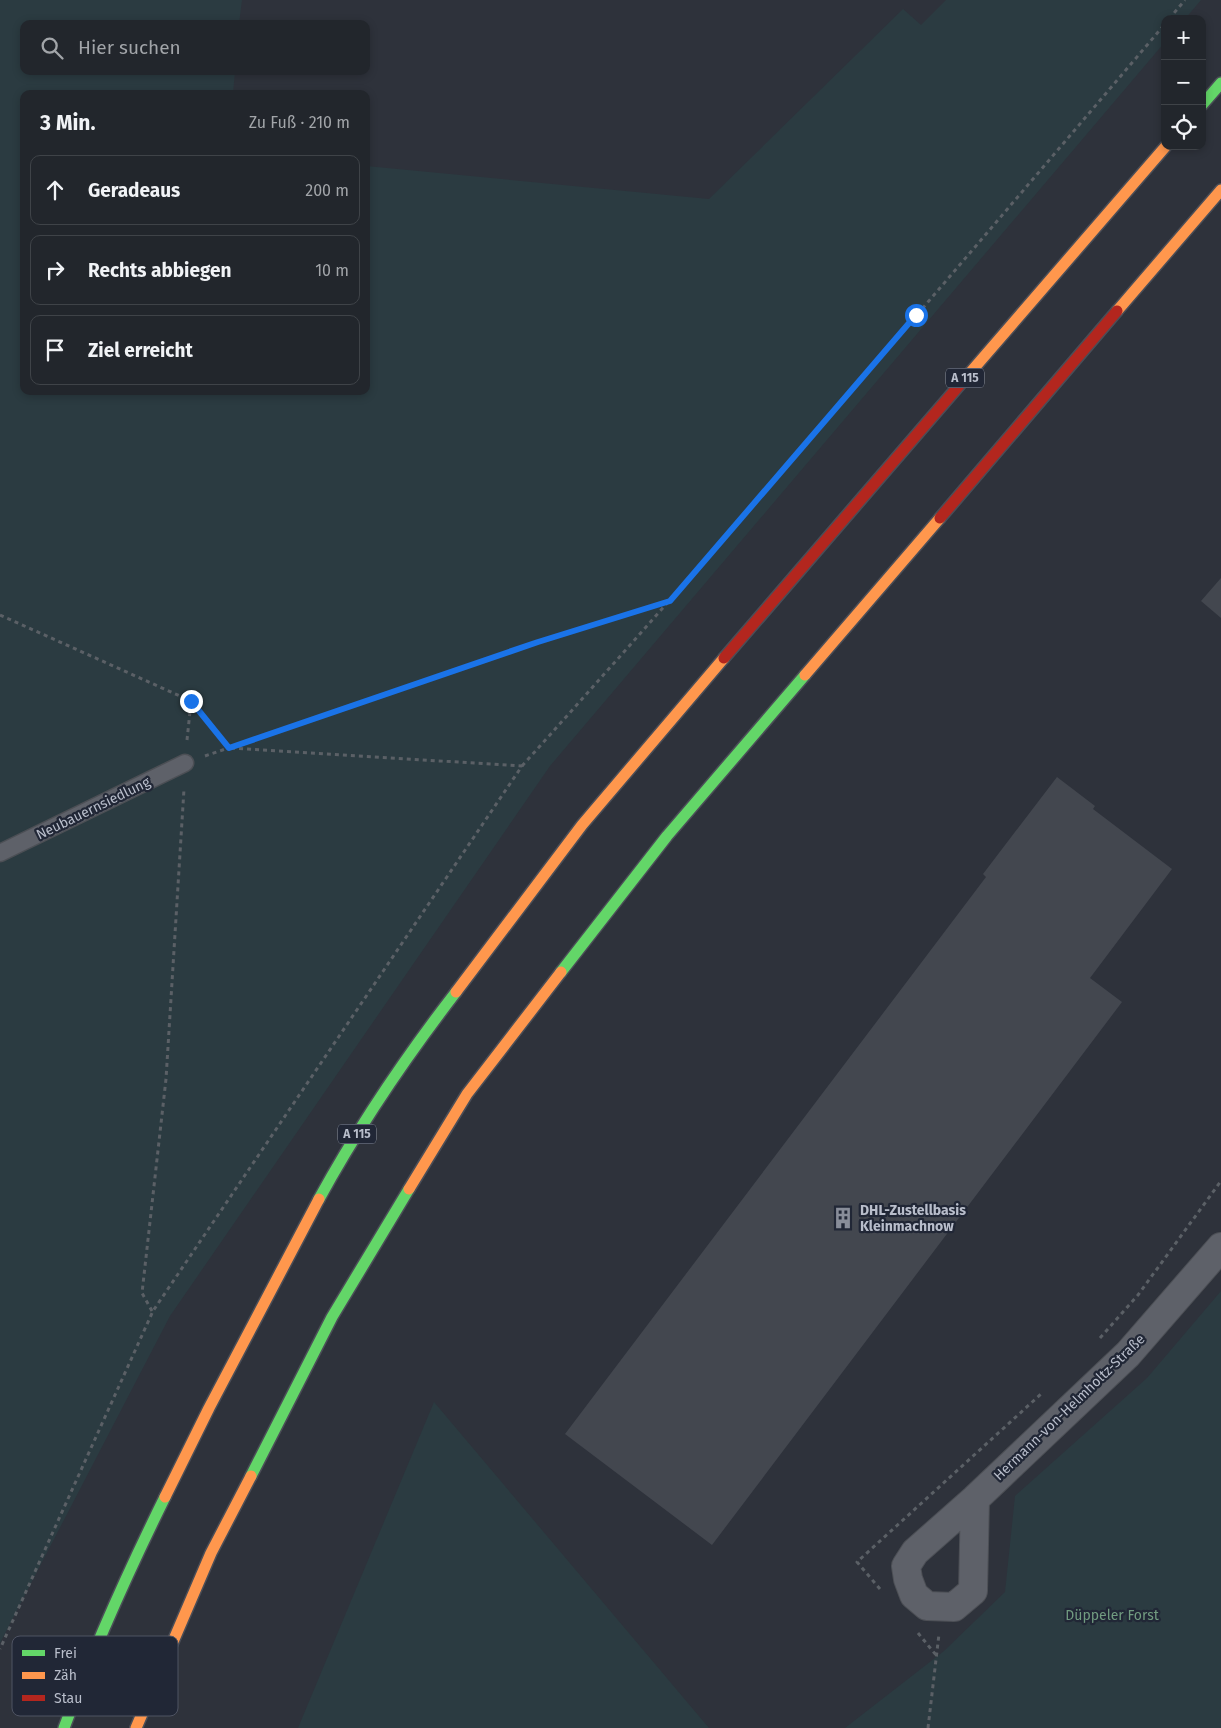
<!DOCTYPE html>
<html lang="de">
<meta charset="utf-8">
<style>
:root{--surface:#22262c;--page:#2a2e34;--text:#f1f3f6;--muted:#a2a5a9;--line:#3f4348}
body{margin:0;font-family:"Fira Sans",sans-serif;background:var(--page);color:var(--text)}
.controls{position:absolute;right:15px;top:15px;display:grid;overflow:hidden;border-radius:10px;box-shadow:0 2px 8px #0003}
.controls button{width:45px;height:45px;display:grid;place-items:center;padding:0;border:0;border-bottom:1px solid var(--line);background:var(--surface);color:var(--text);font:25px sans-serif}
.stop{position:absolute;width:15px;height:15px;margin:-11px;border:4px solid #1a73e8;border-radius:50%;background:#fff}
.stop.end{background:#1a73e8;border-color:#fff;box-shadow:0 1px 5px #0008}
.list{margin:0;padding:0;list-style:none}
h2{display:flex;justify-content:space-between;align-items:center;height:65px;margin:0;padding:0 20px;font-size:21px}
h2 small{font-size:16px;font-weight:400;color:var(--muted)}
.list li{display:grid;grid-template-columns:32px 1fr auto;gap:15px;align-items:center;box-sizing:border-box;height:70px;margin:0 10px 10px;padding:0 10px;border:1px solid var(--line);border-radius:10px}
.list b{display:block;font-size:19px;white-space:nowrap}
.list em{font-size:16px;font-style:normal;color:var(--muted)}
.icon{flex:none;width:28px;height:28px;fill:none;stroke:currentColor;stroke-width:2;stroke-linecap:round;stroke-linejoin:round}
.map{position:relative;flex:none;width:1221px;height:1728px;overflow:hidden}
.search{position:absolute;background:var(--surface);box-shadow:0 2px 8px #0003;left:20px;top:20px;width:350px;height:55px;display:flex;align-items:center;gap:12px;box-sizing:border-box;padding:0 18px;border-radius:10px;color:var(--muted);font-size:19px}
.panel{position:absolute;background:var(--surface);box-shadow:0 2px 8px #0003;left:20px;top:90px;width:350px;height:305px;border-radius:10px}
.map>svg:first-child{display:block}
.green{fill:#2b3b41}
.building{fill:#43474f}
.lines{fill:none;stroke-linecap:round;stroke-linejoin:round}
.lane-casing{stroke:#4c4f55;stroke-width:19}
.street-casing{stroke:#4c4f55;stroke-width:30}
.fast-casing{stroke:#4b4e57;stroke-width:14}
.slow-casing{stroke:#4b4e57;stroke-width:14}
.jam-casing{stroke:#4b4e57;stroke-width:14}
.path{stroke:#5b6066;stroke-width:3;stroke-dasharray:4 4;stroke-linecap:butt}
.lane{stroke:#5e6169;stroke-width:16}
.street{stroke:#5e6169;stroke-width:28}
.fast{stroke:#63d668;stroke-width:11}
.slow{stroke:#ff974d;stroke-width:11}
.jam{stroke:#b3261e;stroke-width:11}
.route{stroke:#1a73e8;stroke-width:6}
.labels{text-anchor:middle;stroke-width:4.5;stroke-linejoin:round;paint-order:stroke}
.shield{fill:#212736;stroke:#8b919e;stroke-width:1}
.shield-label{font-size:12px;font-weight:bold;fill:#b9becb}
.street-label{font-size:14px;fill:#b9becb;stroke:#212736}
.poi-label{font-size:14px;font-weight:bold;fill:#b9becb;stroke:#212736;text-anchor:start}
.park-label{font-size:14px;fill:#719b80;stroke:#212736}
.key{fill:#212736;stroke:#4f5463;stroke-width:1}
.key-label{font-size:14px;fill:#b9becb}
</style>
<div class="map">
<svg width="1221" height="1728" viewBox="0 0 1221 1728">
<rect width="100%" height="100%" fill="#2e323b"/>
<g class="green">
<path d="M0,0H242L239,24H24V71H235L233,94H24V391H366V166L709,199L903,9L921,25L946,0H1201L1185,19H1165V42L550,766L170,1316L0,1643Z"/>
<path d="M1221,1291V1728H845L944,1651L1005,1592L1015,1496L1147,1378Z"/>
<path d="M434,1402L709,1728H298Z"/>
</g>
<g class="building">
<path d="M1221,578V618L1201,601Z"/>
<path d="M1057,777L1095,806L1093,809L1172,869L1090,978L1122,1002L712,1545L565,1434L986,877L983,874Z"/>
</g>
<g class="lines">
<g class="lane-casing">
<path id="lane" d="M0,853L185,763"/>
</g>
<g class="street-casing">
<path id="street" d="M975,1499L973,1591L954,1607L927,1606L914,1595L908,1579L906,1566L915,1552L975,1499L1128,1354L1221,1247"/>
</g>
<g class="fast-casing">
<g id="fast">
<path d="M1202,105L1221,83"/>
<path d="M561,972L667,836L805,675"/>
<path d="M319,1199C359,1126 405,1058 456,992"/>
<path d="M251,1476L332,1317L409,1189"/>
<path d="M64,1728C93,1650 128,1572 165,1497"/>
</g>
</g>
<g class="slow-casing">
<g id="slow">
<path d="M1117,311L1221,190"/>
<path d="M969,374L1166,146"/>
<path d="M805,675L940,518"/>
<path d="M456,992L582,825L724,658"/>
<path d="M409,1189L467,1094L561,972"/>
<path d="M165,1497L209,1408L319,1199"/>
<path d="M136,1728L211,1553L251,1476"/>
</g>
</g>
<g class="jam-casing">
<g id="jam">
<path d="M940,518L1117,311"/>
<path d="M724,658L969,374"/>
</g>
</g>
<g class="path">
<path d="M1169,19L1185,0"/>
<path d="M0,615L191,701L229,748L522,766L153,1311L0,1649"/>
<path d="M187,740L191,702"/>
<path d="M205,756L538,642L668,602"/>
<path d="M522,766C741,523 953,273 1165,24"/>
<path d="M152,1311L142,1293L166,1079L184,789"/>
<path d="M1100,1338L1138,1295L1221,1181"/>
<path d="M880,1589L857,1562L1041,1394"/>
<path d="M918,1633L936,1655"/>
<path d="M928,1728L939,1634"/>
</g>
<use href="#lane" class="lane"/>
<use href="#street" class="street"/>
<use href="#fast" class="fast"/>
<use href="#slow" class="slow"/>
<use href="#jam" class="jam"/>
</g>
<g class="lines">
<path class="route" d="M191,701L229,748L538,642L670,601L916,315"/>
</g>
<defs>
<g id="building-bare" transform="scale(1.725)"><path d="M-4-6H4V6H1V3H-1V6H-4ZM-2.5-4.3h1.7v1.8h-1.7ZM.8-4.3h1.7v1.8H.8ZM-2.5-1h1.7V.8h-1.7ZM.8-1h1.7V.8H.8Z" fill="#888d99" stroke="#212736" stroke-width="2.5" paint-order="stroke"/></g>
</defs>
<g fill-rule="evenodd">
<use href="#building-bare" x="843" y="1218"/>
</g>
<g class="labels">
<g class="shield">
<rect x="946" y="368.5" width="38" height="19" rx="4"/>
<rect x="338" y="1124.5" width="38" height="19" rx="4"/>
</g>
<g class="shield-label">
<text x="965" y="382">A 115</text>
<text x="357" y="1138">A 115</text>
</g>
<g class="street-label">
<text transform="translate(93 808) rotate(-26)" y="5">Neubauernsiedlung</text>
<text transform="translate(1069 1407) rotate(-44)" y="5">Hermann-von-Helmholtz-Straße</text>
</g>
<g class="poi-label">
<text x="860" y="1215">DHL-Zustellbasis<tspan x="860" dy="16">Kleinmachnow</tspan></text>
</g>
<g class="park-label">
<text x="1112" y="1620">Düppeler Forst</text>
</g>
</g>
<rect x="12" y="1636" width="166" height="80" rx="8" class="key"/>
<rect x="22" y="1650" width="23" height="6" fill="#63d668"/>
<rect x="22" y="1672" width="23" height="7" fill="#ff974d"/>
<rect x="22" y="1695" width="23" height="6" fill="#b3261e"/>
<g class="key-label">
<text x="54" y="1658">Frei</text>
<text x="54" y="1680">Zäh</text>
<text x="54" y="1703">Stau</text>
</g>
</svg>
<div class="controls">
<button>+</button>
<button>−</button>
<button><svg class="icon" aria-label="locate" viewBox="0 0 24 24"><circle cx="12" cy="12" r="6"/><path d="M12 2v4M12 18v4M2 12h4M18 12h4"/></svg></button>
</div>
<div class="stop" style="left:916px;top:315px"></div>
<div class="stop end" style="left:191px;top:701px"></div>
<div class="search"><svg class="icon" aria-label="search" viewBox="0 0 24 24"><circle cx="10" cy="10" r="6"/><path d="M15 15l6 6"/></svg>Hier suchen</div>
<section class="panel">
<h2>3 Min.<small>Zu Fuß · 210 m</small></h2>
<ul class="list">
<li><svg class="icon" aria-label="ahead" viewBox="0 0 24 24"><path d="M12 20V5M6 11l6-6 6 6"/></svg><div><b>Geradeaus</b></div><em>200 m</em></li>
<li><svg class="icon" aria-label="right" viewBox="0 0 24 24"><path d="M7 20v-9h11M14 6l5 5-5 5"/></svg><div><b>Rechts abbiegen</b></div><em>10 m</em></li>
<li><svg class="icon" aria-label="arrive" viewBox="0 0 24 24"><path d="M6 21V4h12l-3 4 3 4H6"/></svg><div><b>Ziel erreicht</b></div></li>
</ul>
</section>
</div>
